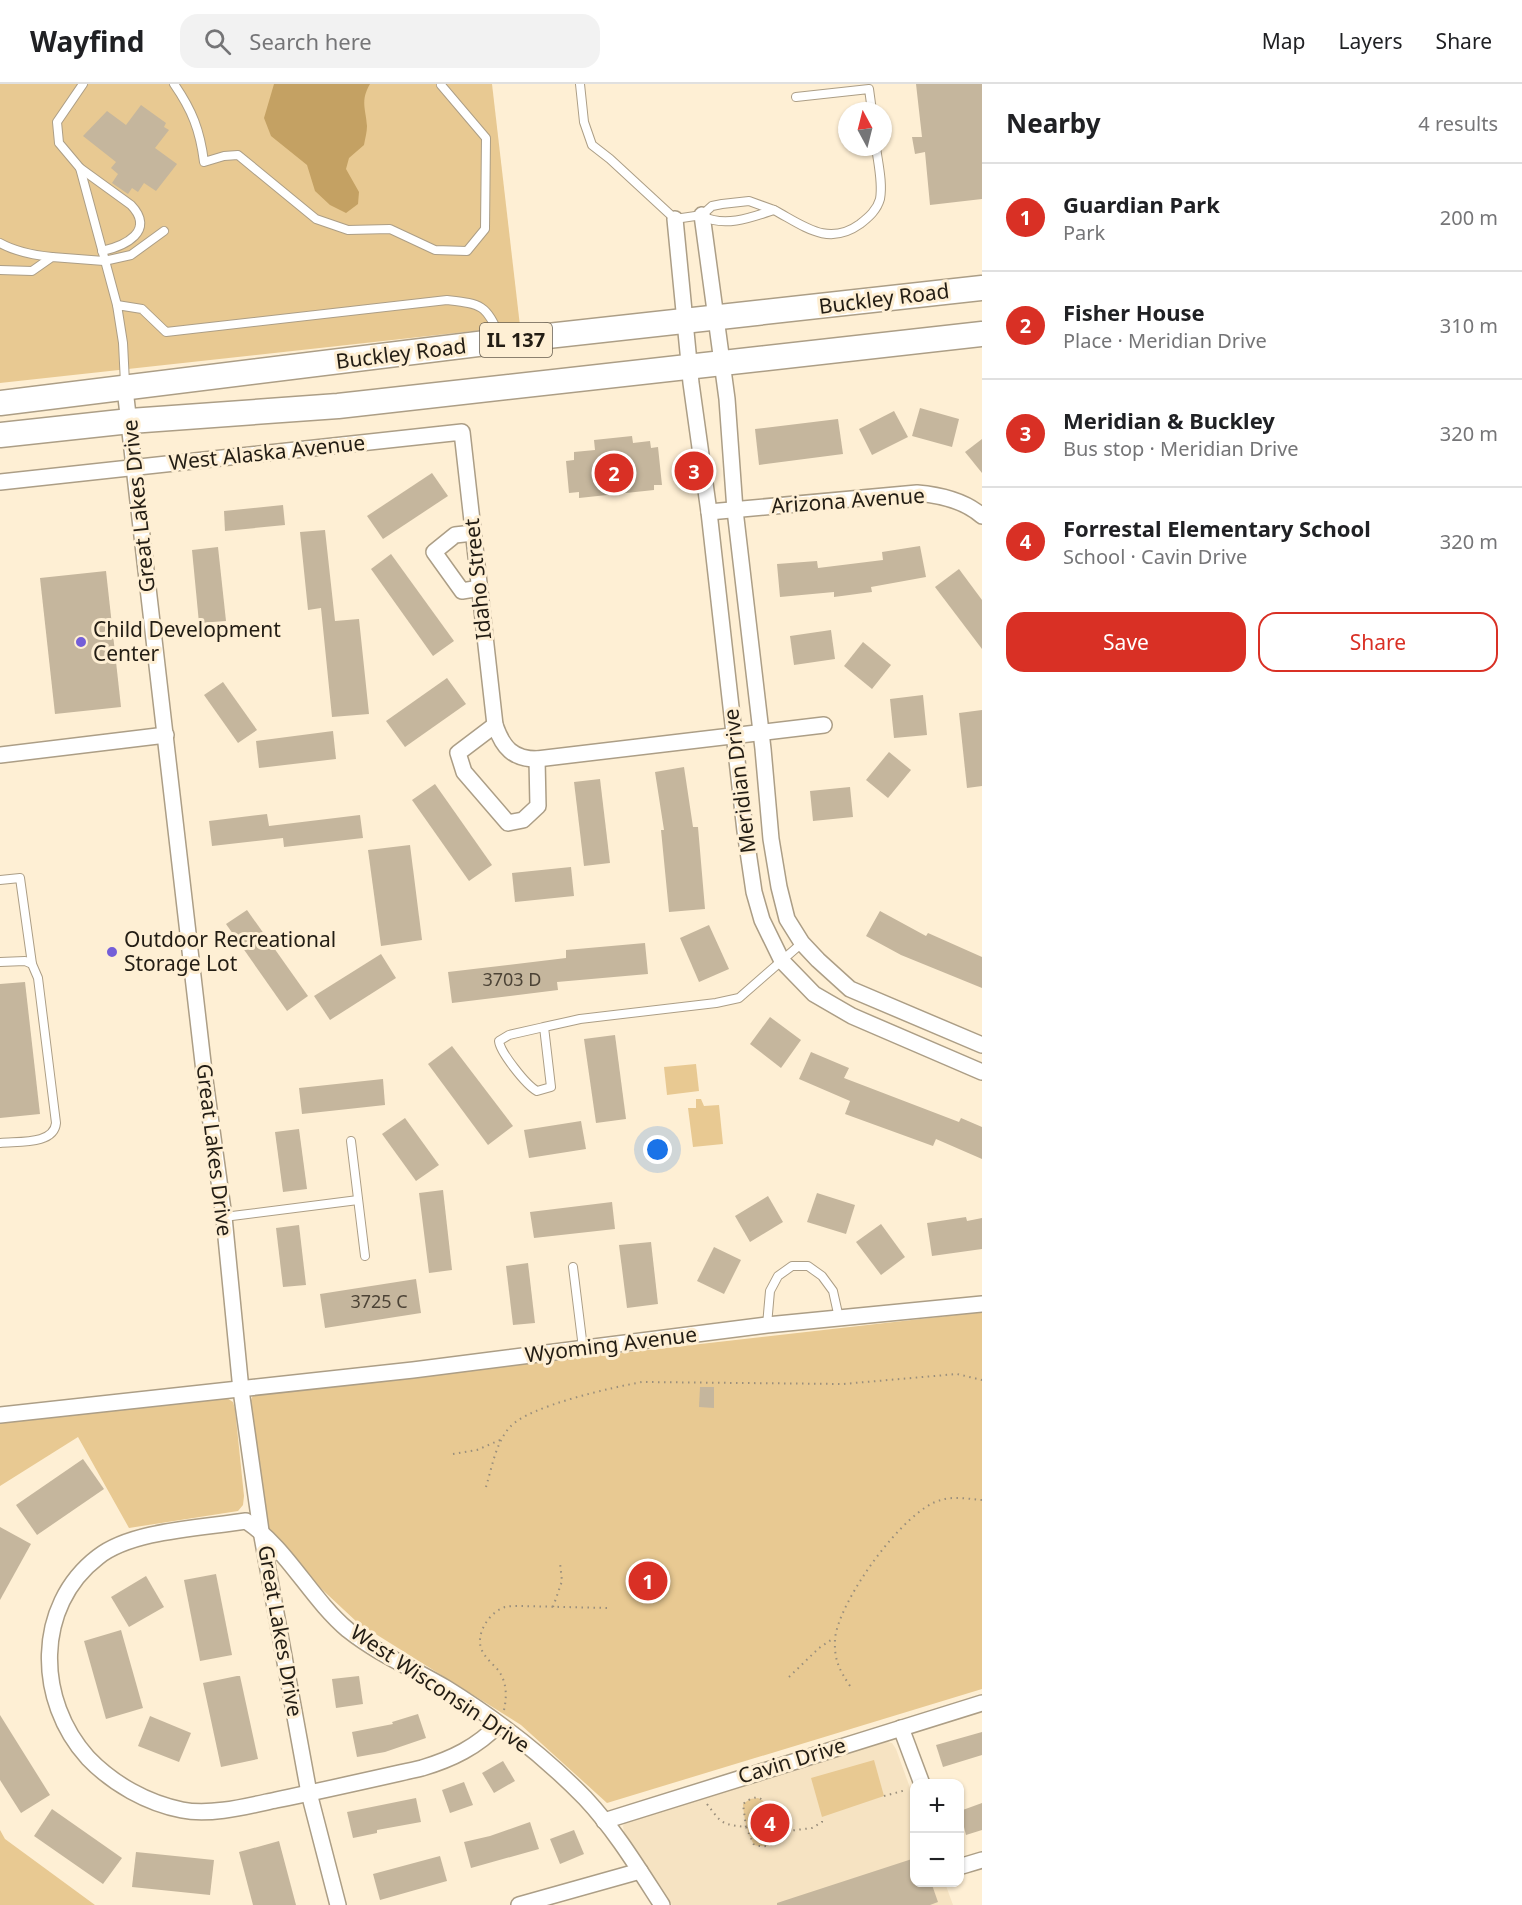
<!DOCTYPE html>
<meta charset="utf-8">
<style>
:root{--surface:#fff;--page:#f2f2f2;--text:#202124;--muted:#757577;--line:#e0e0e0;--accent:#d93025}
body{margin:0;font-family:"Noto Sans",sans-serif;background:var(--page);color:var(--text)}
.controls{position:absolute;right:18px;bottom:18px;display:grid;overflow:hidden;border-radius:12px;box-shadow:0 2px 4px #0004}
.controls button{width:54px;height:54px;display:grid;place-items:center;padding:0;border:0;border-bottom:2px solid var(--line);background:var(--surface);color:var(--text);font:30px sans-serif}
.compass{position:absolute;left:838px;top:18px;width:54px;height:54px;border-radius:50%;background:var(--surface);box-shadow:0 2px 4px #0004;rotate:353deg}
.you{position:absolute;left:658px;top:1066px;width:21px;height:21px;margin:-15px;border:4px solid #fff;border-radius:50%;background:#1a73e8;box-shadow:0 0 0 9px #1a73e833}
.badge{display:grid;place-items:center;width:39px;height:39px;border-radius:50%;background:var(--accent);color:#fff;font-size:20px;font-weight:700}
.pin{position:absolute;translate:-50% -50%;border:3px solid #fff;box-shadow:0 2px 6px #0006}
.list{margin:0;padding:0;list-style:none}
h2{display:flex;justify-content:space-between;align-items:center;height:78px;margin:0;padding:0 24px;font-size:26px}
h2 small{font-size:20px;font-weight:400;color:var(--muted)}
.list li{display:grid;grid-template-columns:39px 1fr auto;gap:18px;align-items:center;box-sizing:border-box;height:108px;padding:0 24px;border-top:2px solid var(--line)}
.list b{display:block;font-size:22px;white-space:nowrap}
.list p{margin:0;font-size:20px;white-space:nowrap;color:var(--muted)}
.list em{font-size:20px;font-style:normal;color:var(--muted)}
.actions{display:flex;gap:12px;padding:18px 24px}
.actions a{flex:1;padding:14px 0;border:2px solid var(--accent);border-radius:18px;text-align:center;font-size:21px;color:var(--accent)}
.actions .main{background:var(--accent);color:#fff}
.icon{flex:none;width:33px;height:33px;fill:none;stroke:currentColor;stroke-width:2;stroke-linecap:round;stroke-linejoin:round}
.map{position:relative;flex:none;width:982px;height:1821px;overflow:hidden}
header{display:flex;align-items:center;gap:36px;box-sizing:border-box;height:84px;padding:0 30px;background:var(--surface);border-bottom:2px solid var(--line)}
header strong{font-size:28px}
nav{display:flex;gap:33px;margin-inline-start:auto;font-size:21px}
.search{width:420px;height:54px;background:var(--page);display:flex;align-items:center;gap:15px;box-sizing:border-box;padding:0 21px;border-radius:18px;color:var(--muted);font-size:22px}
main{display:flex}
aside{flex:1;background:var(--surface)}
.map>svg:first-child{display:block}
.built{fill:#f6e3c2}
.green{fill:#e8c992}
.water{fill:#c4a163}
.building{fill:#c5b69d}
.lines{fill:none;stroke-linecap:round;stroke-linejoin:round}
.service-casing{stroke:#ac9e86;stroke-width:10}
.minor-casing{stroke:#ac9e86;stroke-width:18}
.trunk-casing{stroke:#ac9e86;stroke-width:27}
.path{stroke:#9a8f7c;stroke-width:2;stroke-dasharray:1.5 4.5;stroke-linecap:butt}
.service{stroke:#fff;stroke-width:8}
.minor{stroke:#fff;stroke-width:15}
.trunk{stroke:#fff;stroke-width:24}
.poi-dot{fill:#745ed8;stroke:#feefd4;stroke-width:2}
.labels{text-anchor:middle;stroke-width:6;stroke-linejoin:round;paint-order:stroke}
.number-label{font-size:18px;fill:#4c4336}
.shield{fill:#feefd4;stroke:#655c4e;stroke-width:1.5}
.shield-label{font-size:20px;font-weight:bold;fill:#231d14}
.street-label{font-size:21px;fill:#231d14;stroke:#feefd4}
.poi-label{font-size:21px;fill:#231d14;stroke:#feefd4;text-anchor:start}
</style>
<header>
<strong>Wayfind</strong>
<div class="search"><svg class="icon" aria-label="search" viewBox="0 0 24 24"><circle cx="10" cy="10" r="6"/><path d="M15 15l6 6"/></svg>Search here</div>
<nav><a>Map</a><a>Layers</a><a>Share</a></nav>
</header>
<main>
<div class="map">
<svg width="982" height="1821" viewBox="0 0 982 1821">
<rect width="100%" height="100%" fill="#feefd4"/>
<path class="built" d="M887,1658L892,1659L896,1665L914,1715V1798L945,1799L953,1821H672L624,1749L623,1742L626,1737L632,1734Z"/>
<g class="green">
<path d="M0,0H492L520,242L0,299Z"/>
<path d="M696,980L699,1007L667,1011L664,983Z"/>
<path d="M696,1015H701L704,1022L719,1021L723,1060L693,1063L688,1024H696Z"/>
<path d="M982,1228V1605L607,1719L521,1641L358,1539L268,1455L250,1319L253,1311Z"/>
<path d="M225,1313L233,1318L235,1325L244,1412L243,1421L238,1427L129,1444L78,1353L0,1402V1338Z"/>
<path d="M874,1676L884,1712L822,1733L811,1694Z"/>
<path d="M758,1714L767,1719L780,1748C775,1762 767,1764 754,1761C747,1748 744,1735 743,1720L750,1715Z"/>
<path d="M0,1746L5,1755L95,1821H0Z"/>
</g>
<path class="water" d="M274,0H370C360,17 366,25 367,42C367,48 365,55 364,61L349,74L346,85L359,108L358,120L346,129L330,121L315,107L307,81L271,52L264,34Z"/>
<g class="building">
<path d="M916,0H982V115L930,121L925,68L915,70L912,53H922Z"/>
<path d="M141,21L166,39L164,43L169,46L155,64L177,80L156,107L144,99L138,108L132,104L128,110L112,99L118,90L111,84L116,78L83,52L107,27L126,41Z"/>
<path d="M920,324L959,335L952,363L912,352Z"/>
<path d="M894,327L908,353L872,371L859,345Z"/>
<path d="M838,335L843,370L759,381L755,345Z"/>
<path d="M632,352L633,359L650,357L651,364L658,363L662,401H654V406L579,414V408L569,409L566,377L574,376V368L595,366L594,356Z"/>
<path d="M982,355V389L965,368Z"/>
<path d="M432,389L448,412L383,455L367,432Z"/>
<path d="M283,421L285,441L225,447L224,427Z"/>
<path d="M325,446L335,537L359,535L369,630L332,633L321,524L308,526L300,448Z"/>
<path d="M920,462L926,493L871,503L872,508L834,513V508L780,513L777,480L817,477L818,484L883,476L882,468Z"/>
<path d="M218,463L226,537L199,539L192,466Z"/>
<path d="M391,470L454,557L433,572L371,485Z"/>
<path d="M959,485L982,516V565L935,503Z"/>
<path d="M106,487L121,623L55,630L40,494Z"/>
<path d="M831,546L835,575L794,581L790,552Z"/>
<path d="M863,558L891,581L872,605L844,582Z"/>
<path d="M447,594L466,620L405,663L386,637Z"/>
<path d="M223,598L257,646L238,659L204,611Z"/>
<path d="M923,611L927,651L894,654L890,615Z"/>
<path d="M982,626V702L967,704L959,629Z"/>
<path d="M333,647L336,675L259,684L256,657Z"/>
<path d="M889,668L911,686L888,714L866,696Z"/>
<path d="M684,683L693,743H698L705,825L669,828L661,746H664L655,688Z"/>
<path d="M600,695L610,779L584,782L574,698Z"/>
<path d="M435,700L492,781L469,797L412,716Z"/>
<path d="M850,703L853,733L813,737L810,707Z"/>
<path d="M267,730L269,742L360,731L363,754L284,763L283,754L212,762L209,737Z"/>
<path d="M410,761L422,856L381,862L368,766Z"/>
<path d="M571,783L574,812L515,818L512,789Z"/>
<path d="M247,826L308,912L287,927L226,840Z"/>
<path d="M880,827L926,852L928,849L982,873V904L901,871L866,852Z"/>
<path d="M709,841L729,885L699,898L680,854Z"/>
<path d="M645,859L648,890L557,898L558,906L452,919L448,888L566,874V866Z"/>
<path d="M381,870L396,894L330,936L314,912Z"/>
<path d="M25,898L40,1030L0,1034V900Z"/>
<path d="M770,933L801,956L781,984L750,960Z"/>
<path d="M615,951L626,1035L596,1039L584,955Z"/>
<path d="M452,962L513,1042L488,1061L428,980Z"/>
<path d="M811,968L849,984L844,994L959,1038L961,1034L982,1043V1075L936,1055L933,1062L845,1030L850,1017L799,995Z"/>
<path d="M383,995L385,1021L302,1030L299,1004Z"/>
<path d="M405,1034L439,1081L416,1097L382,1050Z"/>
<path d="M581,1037L586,1065L529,1074L524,1046Z"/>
<path d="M299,1045L307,1105L283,1108L275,1048Z"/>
<path d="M443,1106L452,1186L429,1189L419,1109Z"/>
<path d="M817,1109L855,1121L846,1150L807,1138Z"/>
<path d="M768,1112L783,1138L750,1158L735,1132Z"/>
<path d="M612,1118L615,1145L534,1154L530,1128Z"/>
<path d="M966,1133L967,1137L982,1134V1165L932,1172L927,1139Z"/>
<path d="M881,1140L905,1173L881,1191L856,1158Z"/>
<path d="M299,1141L306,1201L283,1203L276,1144Z"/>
<path d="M651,1158L658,1220L627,1224L619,1161Z"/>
<path d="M714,1163L741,1176L724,1210L697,1197Z"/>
<path d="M528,1179L535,1239L513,1241L506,1182Z"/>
<path d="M416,1195L421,1229L325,1244L320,1210Z"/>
<path d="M700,1303H714V1324L699,1323Z"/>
<path d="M83,1375L104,1405L37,1451L16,1421Z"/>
<path d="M0,1443L31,1460L0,1516Z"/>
<path d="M216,1490L232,1571L200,1577L184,1496Z"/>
<path d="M146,1492L164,1523L129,1543L111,1513Z"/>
<path d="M121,1546L143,1624L106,1635L84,1557Z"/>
<path d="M237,1592H240L258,1675L221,1683L203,1599Z"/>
<path d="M359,1592L363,1620L336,1624L332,1595Z"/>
<path d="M418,1630L426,1654L385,1668L357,1673L352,1648L393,1640L392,1638Z"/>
<path d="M0,1631L50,1711L21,1729L0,1696Z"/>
<path d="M150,1632L191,1649L179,1678L138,1662Z"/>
<path d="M982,1648V1671L943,1683L936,1661Z"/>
<path d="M503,1677L515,1697L494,1709L482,1689Z"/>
<path d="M464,1698L473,1721L450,1729L442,1706Z"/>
<path d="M416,1714L421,1738L377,1746V1749L353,1754L347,1728Z"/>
<path d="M982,1719V1746L966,1751L960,1727Z"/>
<path d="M52,1725L122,1774L103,1800L34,1752Z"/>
<path d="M530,1738L539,1765L471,1784L464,1758L490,1752Z"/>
<path d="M574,1746L584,1770L560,1780L550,1755Z"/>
<path d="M279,1757L296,1821H253L239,1768Z"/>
<path d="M136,1768L214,1776L210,1811L132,1803Z"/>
<path d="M440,1772L447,1797L380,1816L373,1790Z"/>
<path d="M915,1774V1798H931L938,1818L930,1821H777V1819Z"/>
</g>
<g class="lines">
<g class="service-casing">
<g id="service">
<path d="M83,0L57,38L59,59L80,84L117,221"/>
<path d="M174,0C192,26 200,46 204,78L224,72L238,71L316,135L348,146L390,145L435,166L467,167L485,145L486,54L441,1"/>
<path d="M580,0L584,38L592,61L610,75L675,135L702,131L712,122L722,120L749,117L774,126C753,133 724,144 703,132"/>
<path d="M796,13L869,5L872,27"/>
<path d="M80,84L131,121C156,147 125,162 102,167"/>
<path d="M774,126C804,142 828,163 860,140C869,133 877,126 880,115C883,99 878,79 876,63"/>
<path d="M0,159C16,168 33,171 52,173"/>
<path d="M0,186L32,187L52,173L104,177L131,171L164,147"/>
<path d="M125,299L123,259L117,221L142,225L166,248L447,216C481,220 486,220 500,253"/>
<path d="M0,796L20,794L32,880"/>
<path d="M0,878L25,877L32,880L38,894L56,1039C54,1061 18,1057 0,1059"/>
<path d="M544,943L509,951L499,957C500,968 526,1001 537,1007L551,1003L544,943L580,935L716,919L739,914L802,859"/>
<path d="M351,1057L365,1172"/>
<path d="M224,1133L358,1116"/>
<path d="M573,1183L583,1264"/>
<path d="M767,1241L770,1207L778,1192L792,1182H808L822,1192L833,1207L839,1234"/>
</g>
</g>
<g class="minor-casing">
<g id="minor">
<path d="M702,131L727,315L735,426L763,665L771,755L779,803L787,835L802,859L818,876L850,905L982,961"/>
<path d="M675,135L691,299L709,428L745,747L754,808L762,836L782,877L814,910L852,932L982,988"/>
<path d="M125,305L205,996L224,1133L241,1306L261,1447L309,1709L338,1821"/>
<path d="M0,398L462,348L495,641C503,664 513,675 537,675L824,641"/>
<path d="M709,428L917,409C940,411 964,416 982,432"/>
<path d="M473,449L455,451L434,468L462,507L480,504"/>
<path d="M495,641L458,669L464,688L508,739L523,736L538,722L537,675"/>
<path d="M0,671L166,651"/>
<path d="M0,1331L413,1286L767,1241L982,1220"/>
<path d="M499,1640C477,1663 452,1675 422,1684C373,1695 325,1706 276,1716C248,1722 210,1732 182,1726C147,1719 113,1700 88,1674C36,1617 34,1522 98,1473C132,1446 203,1444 246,1437C287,1464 310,1514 348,1546C378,1570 414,1585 446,1604C496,1635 544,1672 585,1714C615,1746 638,1784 662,1821"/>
<path d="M901,1644L922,1700"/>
<path d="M604,1737L982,1619"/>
<path d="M960,1781L962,1782L982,1776"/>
<path d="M519,1821L640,1787"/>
</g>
</g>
<g class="trunk-casing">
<g id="trunk">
<path d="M0,319L502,257L982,204"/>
<path d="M0,351L130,337L338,322L982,250"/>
</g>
</g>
<g class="path">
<path d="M453,1370L477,1366L500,1356"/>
<path d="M486,1403C492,1383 496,1358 510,1343C528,1322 614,1303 642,1298L843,1300L957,1290L982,1296"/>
<path d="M553,1523L562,1497L560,1479"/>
<path d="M789,1593L819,1564L834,1554"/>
<path d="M850,1602C839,1585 834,1576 835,1555C838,1518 904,1425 941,1416C954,1412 969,1415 982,1416"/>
<path d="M504,1626C507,1612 507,1598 498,1586C492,1579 484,1573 481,1564C476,1548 490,1528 505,1523C509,1522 514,1522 519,1522L609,1524"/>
<path d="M884,1712L906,1706"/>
<path d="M707,1720C722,1740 721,1740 746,1743L754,1761C767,1764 775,1762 780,1748L812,1744L822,1738V1733"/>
<path d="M746,1743L743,1720C758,1708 764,1714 770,1729C773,1735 777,1740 780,1747"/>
</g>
<use href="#service" class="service"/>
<use href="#minor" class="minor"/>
<use href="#trunk" class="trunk"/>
</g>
<g class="poi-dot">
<circle cx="81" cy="558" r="6"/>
<circle cx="112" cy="868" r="6"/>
</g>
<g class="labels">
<g class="number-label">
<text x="512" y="902">3703 D</text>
<text x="379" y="1224">3725 C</text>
</g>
<rect class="shield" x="480" y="239" width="72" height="34" rx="4.5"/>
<g class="shield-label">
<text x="516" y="263">IL 137</text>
</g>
<g class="street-label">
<text transform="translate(884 215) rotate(-7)" y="7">Buckley Road</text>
<text transform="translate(401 270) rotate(-7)" y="7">Buckley Road</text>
<text transform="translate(267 369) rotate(-6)" y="7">West Alaska Avenue</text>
<text transform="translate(848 417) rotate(-4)" y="7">Arizona Avenue</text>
<text transform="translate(139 422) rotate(-96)" y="7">Great Lakes Drive</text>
<text transform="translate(478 495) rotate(-96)" y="7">Idaho Street</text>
<text transform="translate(740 697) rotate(-97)" y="7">Meridian Drive</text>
<text transform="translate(214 1066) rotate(83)" y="7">Great Lakes Drive</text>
<text transform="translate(611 1261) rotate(-7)" y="7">Wyoming Avenue</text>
<text transform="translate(280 1547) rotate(80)" y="7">Great Lakes Drive</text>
<text transform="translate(440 1605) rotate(34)" y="7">West Wisconsin Drive</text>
<text transform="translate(792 1677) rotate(-17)" y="7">Cavin Drive</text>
</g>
<g class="poi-label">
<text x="93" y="553">Child Development<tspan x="93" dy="24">Center</tspan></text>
<text x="124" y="863">Outdoor Recreational<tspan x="124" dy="24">Storage Lot</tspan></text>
</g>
</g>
</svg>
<div class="controls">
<button>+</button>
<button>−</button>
</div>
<svg class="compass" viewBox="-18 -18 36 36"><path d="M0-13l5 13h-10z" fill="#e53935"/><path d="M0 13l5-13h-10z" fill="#757577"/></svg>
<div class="you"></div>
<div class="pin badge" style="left:648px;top:1497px">1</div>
<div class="pin badge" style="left:614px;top:389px">2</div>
<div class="pin badge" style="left:694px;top:387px">3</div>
<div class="pin badge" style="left:770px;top:1739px">4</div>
</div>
<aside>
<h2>Nearby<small>4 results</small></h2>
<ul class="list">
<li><span class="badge">1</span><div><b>Guardian Park</b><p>Park</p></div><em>200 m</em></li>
<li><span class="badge">2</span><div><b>Fisher House</b><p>Place · Meridian Drive</p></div><em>310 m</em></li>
<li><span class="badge">3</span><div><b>Meridian &amp; Buckley</b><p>Bus stop · Meridian Drive</p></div><em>320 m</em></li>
<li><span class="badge">4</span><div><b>Forrestal Elementary School</b><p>School · Cavin Drive</p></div><em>320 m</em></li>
</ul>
<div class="actions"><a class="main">Save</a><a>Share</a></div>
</aside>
</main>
